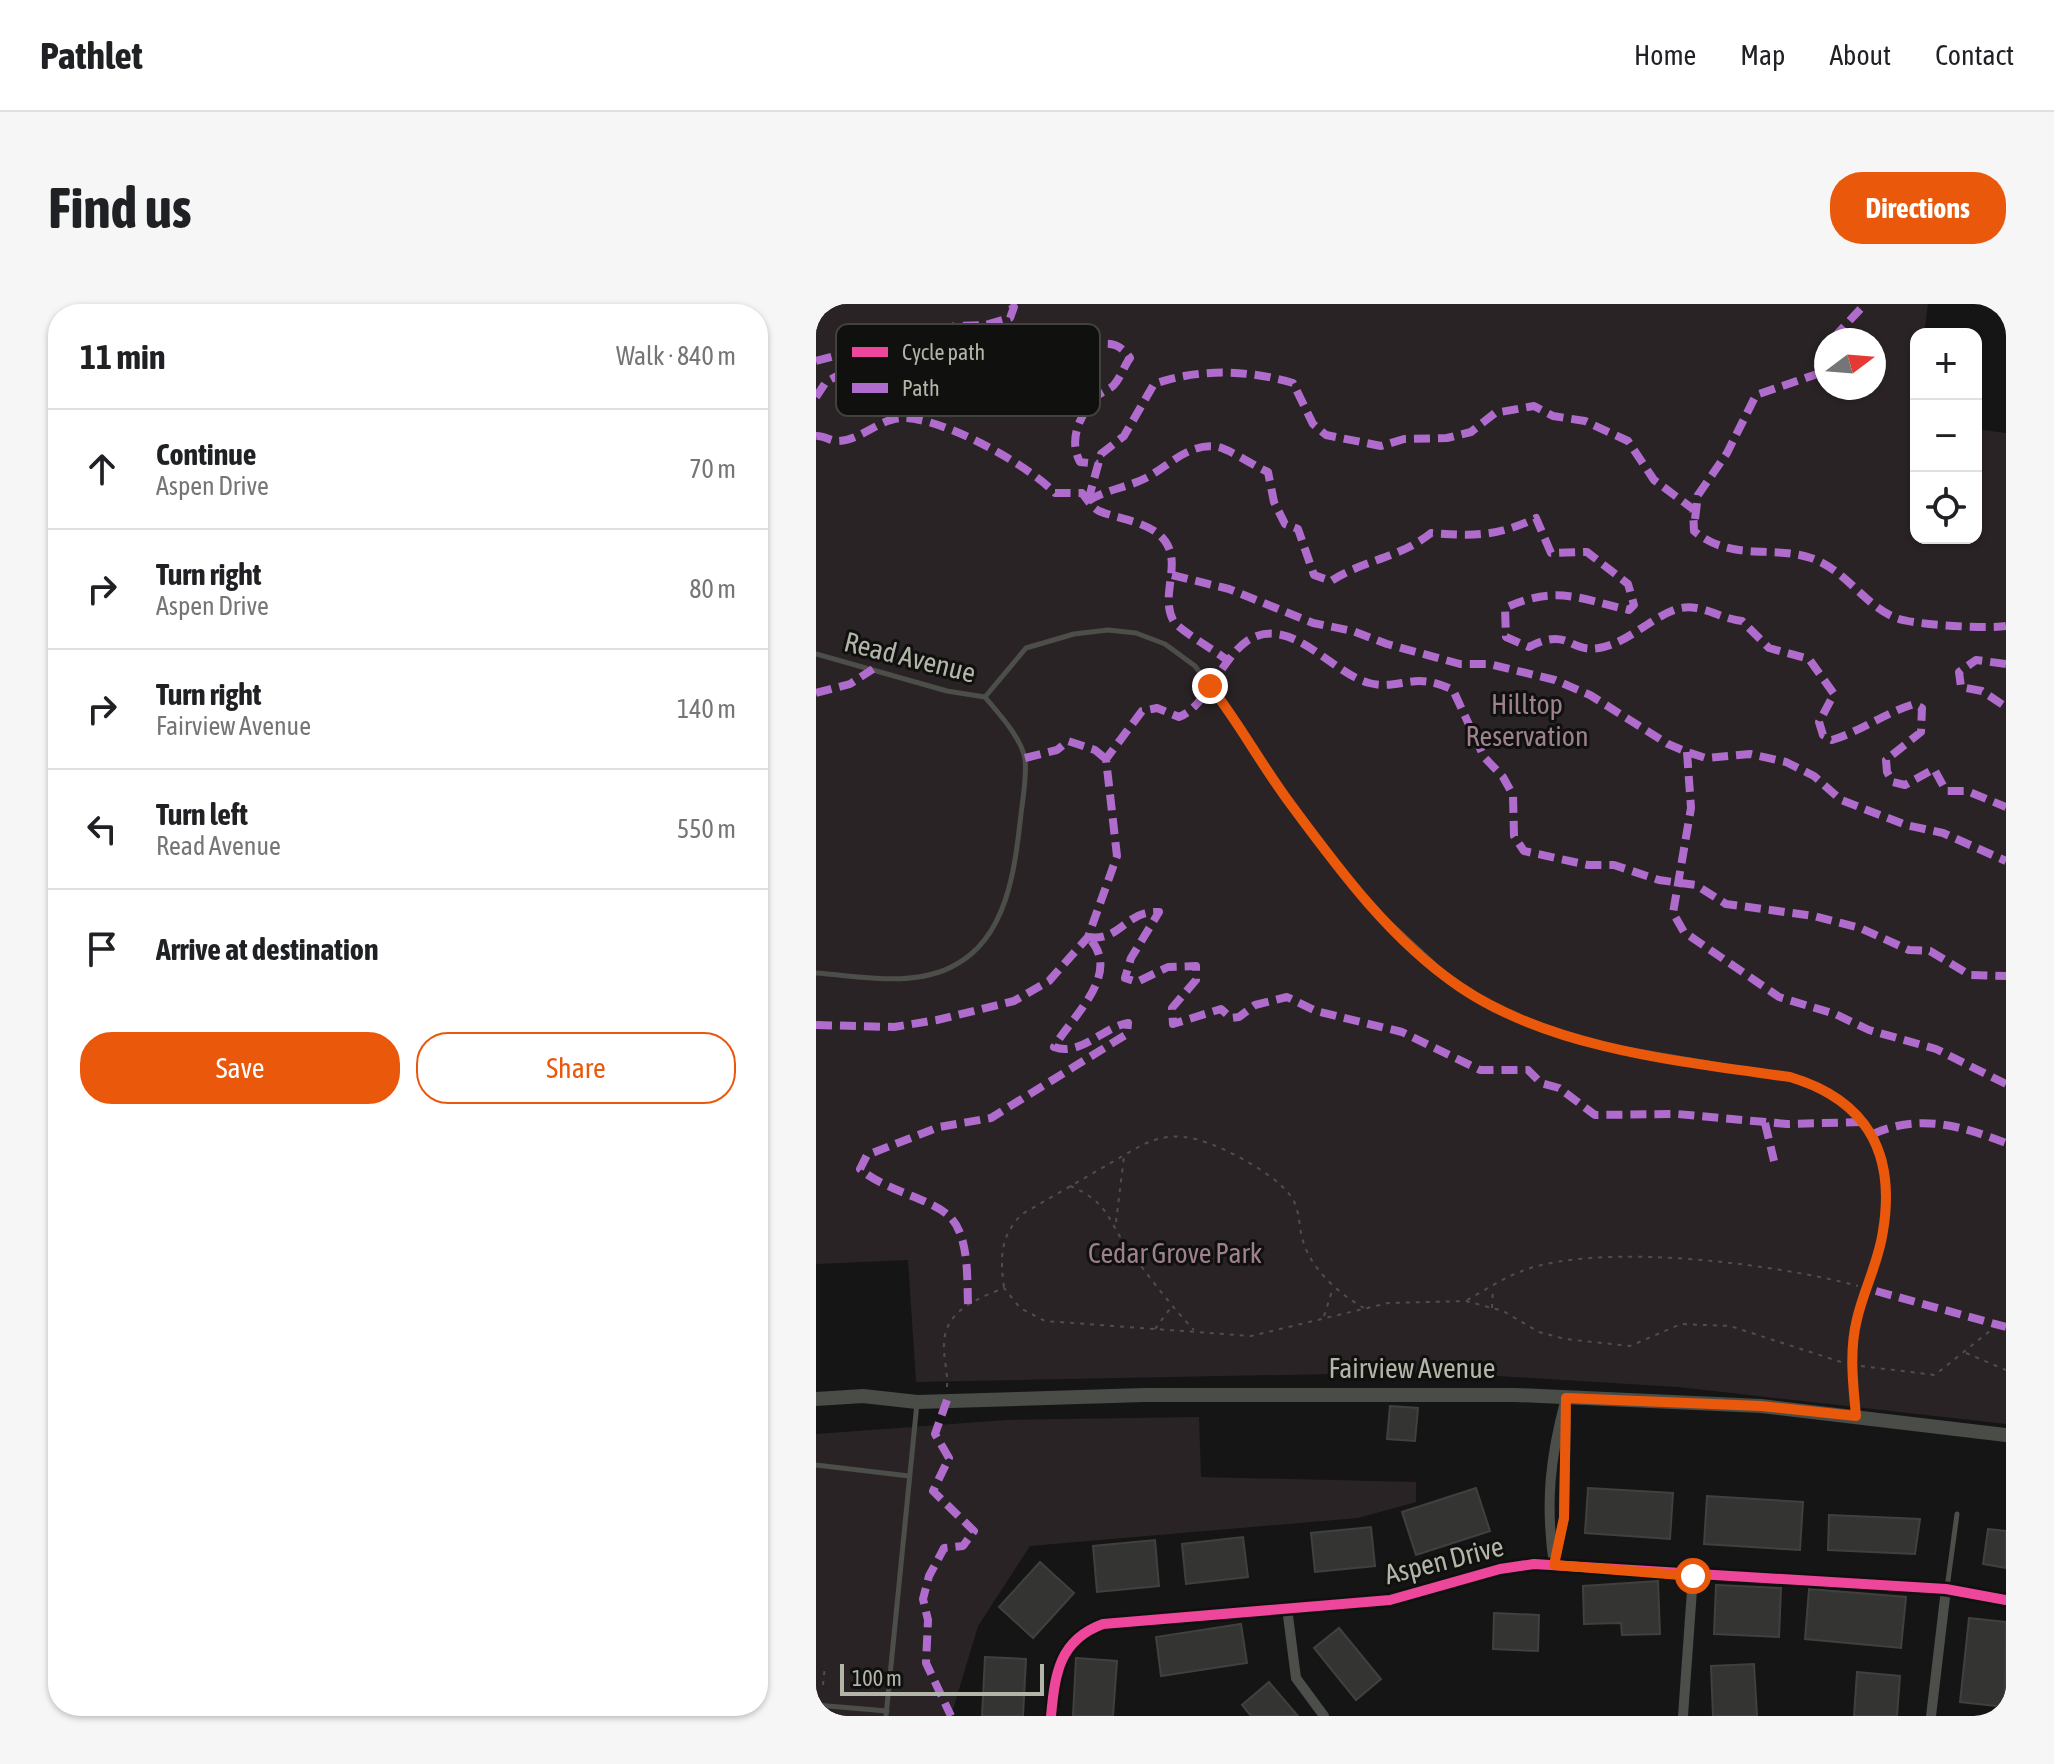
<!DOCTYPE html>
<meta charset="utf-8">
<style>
:root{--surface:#fff;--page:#f6f6f6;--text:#202124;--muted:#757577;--line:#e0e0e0;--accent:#ea580c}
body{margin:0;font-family:"Asap Condensed",sans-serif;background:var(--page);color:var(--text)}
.controls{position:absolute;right:24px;top:24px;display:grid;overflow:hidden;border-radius:16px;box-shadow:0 2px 6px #0004}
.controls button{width:72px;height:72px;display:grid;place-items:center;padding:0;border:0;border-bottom:2px solid var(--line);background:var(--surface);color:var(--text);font:40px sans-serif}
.compass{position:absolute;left:998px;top:24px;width:72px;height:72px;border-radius:50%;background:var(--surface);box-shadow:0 2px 6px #0004;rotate:74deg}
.scale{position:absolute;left:24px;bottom:20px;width:204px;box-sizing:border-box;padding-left:8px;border:4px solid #b2b5a8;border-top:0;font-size:22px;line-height:28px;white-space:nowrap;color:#b2b5a8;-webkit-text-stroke:6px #10110f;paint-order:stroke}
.stop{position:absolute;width:24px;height:24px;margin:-18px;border:6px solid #ea580c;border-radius:50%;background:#fff}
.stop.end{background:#ea580c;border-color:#fff;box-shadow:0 2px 8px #0008}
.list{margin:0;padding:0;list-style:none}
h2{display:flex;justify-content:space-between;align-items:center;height:104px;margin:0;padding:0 32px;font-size:34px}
h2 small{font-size:26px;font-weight:400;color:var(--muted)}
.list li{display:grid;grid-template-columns:52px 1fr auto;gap:24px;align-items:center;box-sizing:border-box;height:120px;padding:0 32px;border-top:2px solid var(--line)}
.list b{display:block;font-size:30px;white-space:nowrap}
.list p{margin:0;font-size:26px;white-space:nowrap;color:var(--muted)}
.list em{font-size:26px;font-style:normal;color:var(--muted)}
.actions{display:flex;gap:16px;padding:24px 32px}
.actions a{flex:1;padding:18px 0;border:2px solid var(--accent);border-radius:32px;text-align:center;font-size:28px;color:var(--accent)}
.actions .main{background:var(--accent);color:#fff}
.icon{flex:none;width:44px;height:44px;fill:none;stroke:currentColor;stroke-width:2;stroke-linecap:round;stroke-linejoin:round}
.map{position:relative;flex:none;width:1190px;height:1412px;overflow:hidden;border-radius:32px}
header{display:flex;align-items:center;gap:48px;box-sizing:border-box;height:112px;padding:0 40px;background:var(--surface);border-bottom:2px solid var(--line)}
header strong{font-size:38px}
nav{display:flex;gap:44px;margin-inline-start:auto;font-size:28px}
.intro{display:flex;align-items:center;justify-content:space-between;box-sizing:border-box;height:192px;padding:0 48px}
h1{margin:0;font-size:56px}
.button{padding:20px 36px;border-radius:32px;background:var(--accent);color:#fff;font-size:28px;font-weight:700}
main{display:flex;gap:48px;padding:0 48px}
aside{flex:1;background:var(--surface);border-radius:32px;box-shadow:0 2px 6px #0004}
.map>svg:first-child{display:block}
.green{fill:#2a2325;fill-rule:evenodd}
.building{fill:#343533;stroke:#40413e;stroke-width:2}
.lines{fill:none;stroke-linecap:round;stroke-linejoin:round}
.path{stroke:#4e4f4b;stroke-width:2;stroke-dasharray:4 6;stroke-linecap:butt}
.lane{stroke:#4c4e4a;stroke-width:5}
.street{stroke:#4c4e4a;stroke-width:10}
.secondary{stroke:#4a4c48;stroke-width:14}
.quiet{stroke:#b06ccc;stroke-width:8;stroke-dasharray:16 8;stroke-linecap:butt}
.cycleway-casing{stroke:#10110f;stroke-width:15}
.cycleway{stroke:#ed469a;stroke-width:10}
.route{stroke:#ea580c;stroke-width:10}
.labels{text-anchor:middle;stroke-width:6;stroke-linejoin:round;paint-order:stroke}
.street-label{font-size:28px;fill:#b2b5a8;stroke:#10110f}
.park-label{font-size:28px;fill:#9e808e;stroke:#10110f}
.key{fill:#10110f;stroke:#41423d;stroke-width:2}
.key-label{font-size:22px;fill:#b2b5a8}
</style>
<header>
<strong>Pathlet</strong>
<nav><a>Home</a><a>Map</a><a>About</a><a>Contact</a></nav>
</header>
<div class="intro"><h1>Find us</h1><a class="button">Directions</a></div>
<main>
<aside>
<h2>11 min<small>Walk · 840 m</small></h2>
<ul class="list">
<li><svg class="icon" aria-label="ahead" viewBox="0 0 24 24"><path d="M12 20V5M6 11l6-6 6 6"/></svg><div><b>Continue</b><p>Aspen Drive</p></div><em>70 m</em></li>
<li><svg class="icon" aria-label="right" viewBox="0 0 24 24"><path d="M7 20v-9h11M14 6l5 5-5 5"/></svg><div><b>Turn right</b><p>Aspen Drive</p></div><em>80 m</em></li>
<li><svg class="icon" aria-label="right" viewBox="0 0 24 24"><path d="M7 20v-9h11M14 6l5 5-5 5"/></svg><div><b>Turn right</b><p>Fairview Avenue</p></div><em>140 m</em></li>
<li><svg class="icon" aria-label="left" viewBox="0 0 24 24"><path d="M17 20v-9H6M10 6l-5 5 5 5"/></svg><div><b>Turn left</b><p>Read Avenue</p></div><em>550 m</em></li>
<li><svg class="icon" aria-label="arrive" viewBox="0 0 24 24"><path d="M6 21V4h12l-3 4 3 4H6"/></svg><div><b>Arrive at destination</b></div></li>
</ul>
<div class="actions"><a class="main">Save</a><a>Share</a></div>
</aside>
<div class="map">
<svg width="1190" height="1412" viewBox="0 0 1190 1412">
<rect width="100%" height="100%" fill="#151515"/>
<g class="green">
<path d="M0,0H1112L1108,30H1100L1096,117L1100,118V234H1160V125L1190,129V1120L862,1083L616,1068L100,1078L92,956L0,960ZM1010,36H1058V84H1010Z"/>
<path d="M383,1113L385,1173L600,1178V1198L542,1214L214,1242L162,1322L135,1412H0V1130L191,1116Z"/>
</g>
<g class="building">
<path d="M574,1102L602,1104L599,1137L571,1135Z"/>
<path d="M660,1184L674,1227L600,1251L586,1208Z"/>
<path d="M772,1184L857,1189L854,1235L769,1229Z"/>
<path d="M891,1192L987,1198L984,1246L888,1240Z"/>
<path d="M1013,1211L1104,1215L1099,1250L1012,1246Z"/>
<path d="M555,1223L559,1262L499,1268L495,1229Z"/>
<path d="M1172,1225L1190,1227V1264L1167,1260Z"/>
<path d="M427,1233L432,1273L370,1280L366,1240Z"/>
<path d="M339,1236L343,1282L281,1288L277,1242Z"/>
<path d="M224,1258L258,1289L217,1334L183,1303Z"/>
<path d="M842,1277L844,1330L806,1331L805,1319L768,1320L767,1282Z"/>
<path d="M900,1281L965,1284L963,1333L898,1330Z"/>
<path d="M993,1285L1090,1293L1085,1344L989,1335Z"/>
<path d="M678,1309L723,1311L722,1347L677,1345Z"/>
<path d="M1153,1314L1190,1318L1189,1403L1144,1398Z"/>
<path d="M425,1320L431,1359L345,1372L340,1333Z"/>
<path d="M523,1324L565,1375L540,1396L498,1344Z"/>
<path d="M169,1353L210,1355L207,1412H166Z"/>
<path d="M260,1354L301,1357L297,1412H257Z"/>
<path d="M938,1360L941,1412H897L895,1362Z"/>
<path d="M1041,1368L1084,1372L1081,1412H1038Z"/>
<path d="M453,1378L482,1412H435L426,1401Z"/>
</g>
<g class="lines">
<g class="path">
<path d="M254,882C294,898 292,919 315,949C335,975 355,1002 378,1026"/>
<path d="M300,918L308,853"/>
<path d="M188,983C184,954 184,932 206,910L326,841C339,835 353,831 368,833C396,835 457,868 474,891C485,906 482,921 487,937C495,965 523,990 548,1004"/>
<path d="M651,996C669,986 687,974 706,967C784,937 961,960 1042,982"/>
<path d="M676,1004L677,984"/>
<path d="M508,1012L517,984"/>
<path d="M339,1025L356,1002"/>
<path d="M1150,1049L1190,1066"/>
<path d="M1045,1062L1119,1071L1180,1022"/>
<path d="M131,1083C132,1069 128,1057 128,1044C126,1007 161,995 188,984L204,1004L229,1017L435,1032L572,999L650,997L687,1007L723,1028L749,1035L814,1042L865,1020L914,1022L1025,1058"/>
<path d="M7,1381L9,1361"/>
</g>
<g class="lane">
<path d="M0,350L131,387L169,393L210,344L258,330L292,326L320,329L349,340L379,362L394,382L473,499L546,593L643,683L698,714L769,738L974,773L999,780L1029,801L1049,818L1068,855L1067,926L1041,1014L1035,1060L1040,1111"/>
<path d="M0,669C44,672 99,684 139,661C192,633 199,563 205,510C207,494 211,471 209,455C205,433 183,410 169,393"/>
<path d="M0,1161L93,1172"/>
<path d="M1131,1284L1141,1210"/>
<path d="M0,1401L71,1407"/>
<path d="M70,1412L101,1099"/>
</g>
<g class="street">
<path d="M740,1251L748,1214L750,1108"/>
<path d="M738,1261C729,1199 734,1153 750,1094"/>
<path d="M471,1304L480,1374L508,1412"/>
<path d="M235,1412C239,1370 243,1336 287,1320L574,1296L684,1265L718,1260L1130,1285L1190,1296"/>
<path d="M867,1412L877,1272"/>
<path d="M1115,1412L1130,1285"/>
</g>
<path class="secondary" d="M0,1095L47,1092L101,1098L328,1091H700L945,1102L1190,1131"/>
<g class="quiet">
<path d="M195,0L198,3L194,14L169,21L139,22L114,31L89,29L87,34L90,48L98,54C134,45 161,31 198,48C207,52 216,60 225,65C256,61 290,18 314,54C308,62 304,75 297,82C292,86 285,88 280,93C264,111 252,135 264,158L282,160"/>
<path d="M1021,36L1022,29L1049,0"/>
<path d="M0,57L27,50L32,66L10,78L0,93"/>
<path d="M0,132C8,131 15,138 23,137C45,136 65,114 86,114C126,113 211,160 239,189H266C271,195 276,204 283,207C302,215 336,218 349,237C366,260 344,291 357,316C361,325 400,347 411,356"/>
<path d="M272,197C291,185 310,184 330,174C353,162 373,138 402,143C415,146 438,162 452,168L458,198L469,220L482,225L498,271L515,277C547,256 584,254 615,229C657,232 680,233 720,214L735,249L771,248L812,280L818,301L813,306C762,294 739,281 689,304L690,333L713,343C753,322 752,349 783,344C812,339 834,314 861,305C884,298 904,315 926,317L953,344L993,355L1018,390L1003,418L1007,431L1016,436C1045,427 1069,409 1098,400L1106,404L1105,428L1070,456L1071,468L1077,478L1089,481L1118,465L1130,487H1151L1190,503"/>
<path d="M272,197L285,150L308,132L338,80C383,64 433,66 477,79L497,120L510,131L565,142L588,135L631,134L655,128L679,109L718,102L737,112L769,117L812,137L838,176L877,205L878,227C915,258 957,241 995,254C1030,266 1048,301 1080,314C1097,321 1172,325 1190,322"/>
<path d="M879,215L882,191L911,149L940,91L1010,67"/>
<path d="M356,271L413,285L497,319L537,327L571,340L644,360H673L739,376L774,391L852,440L871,448L890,454L934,450L970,458L998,472L1025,496L1090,521L1127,529L1190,557"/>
<path d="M1190,360L1160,356L1143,368L1145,383L1166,387L1190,403"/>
<path d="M0,389L34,380L57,365"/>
<path d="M871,448L875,504L857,609L868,628L963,693L1019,710L1053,726L1120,745L1190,780"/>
<path d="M209,454L241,446L252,437L279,446L290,455"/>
<path d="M272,633C305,638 309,606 343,608L315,654L309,674L321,678L352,663L380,662V676L356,704L357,720L405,705L415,714L423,713L439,701L471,693L500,707L586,728L664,766H712L725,779L743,784L779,811L861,810L971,820L1049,818"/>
<path d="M0,721L78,723L121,716L198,697L233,677L272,633L301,552L290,455L326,407L341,404L363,413C391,402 404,356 431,337C474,309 515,369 553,379C585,387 597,366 637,386L668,453L687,473L697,491L698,532L708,547L772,561H798L843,576L880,581L910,600L998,612L1044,624L1093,646L1114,647L1154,671L1190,672"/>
<path d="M949,819L958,857"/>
<path d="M1057,830C1104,809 1145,822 1190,839"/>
<path d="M1060,987L1190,1023"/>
<path d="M152,1000C151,975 153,935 136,915C119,895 71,888 44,865L51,851L123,823L175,814L311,730L312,719C287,723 264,753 238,743C256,712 308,669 272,633"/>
<path d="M131,1096L119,1130L133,1154L117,1187L158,1227L147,1242L128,1244L113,1272L107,1295L112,1316L110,1359L135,1412"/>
</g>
<g class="cycleway-casing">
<path id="cycleway" d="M235,1412C239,1370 243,1336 287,1320L574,1296L684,1265L718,1260L1130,1285L1190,1296"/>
</g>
<use href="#cycleway" class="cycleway"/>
</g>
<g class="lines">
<path class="route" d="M394,382C424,420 447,464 476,502C524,567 576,637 644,683C735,745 867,758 974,773C1051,796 1080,849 1067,927C1063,957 1048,985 1041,1015C1033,1047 1037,1079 1040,1112L945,1102L750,1094L748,1214L738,1261L877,1272"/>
</g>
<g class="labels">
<g class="street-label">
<text transform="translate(94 353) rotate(14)" y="10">Read Avenue</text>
<text x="596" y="1074">Fairview Avenue</text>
<text transform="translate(628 1256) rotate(-14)" y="10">Aspen Drive</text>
</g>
<g class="park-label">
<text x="711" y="410">Hilltop<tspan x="711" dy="32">Reservation</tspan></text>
<text x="359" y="959">Cedar Grove Park</text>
</g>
</g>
<rect x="20" y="20" width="264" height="92" rx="12" class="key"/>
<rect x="36" y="43" width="36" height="10" fill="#ed469a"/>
<rect x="36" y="79" width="36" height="10" fill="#b06ccc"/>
<g class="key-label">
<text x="86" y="56">Cycle path</text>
<text x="86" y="92">Path</text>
</g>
</svg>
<div class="controls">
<button>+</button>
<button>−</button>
<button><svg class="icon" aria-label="locate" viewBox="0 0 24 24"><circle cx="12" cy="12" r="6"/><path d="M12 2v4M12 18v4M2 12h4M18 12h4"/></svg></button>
</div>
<svg class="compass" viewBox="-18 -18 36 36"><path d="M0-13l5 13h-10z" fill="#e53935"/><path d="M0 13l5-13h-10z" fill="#757577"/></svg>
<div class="scale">100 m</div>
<div class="stop" style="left:877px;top:1272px"></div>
<div class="stop end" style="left:394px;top:382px"></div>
</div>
</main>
